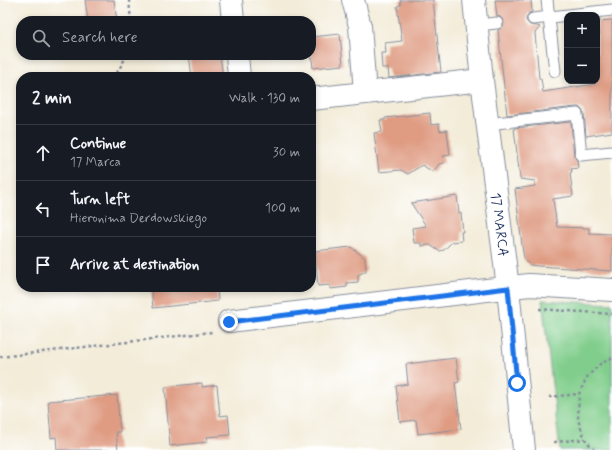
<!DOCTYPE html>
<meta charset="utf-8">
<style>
:root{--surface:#171b24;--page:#242831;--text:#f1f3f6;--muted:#9ea1a6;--line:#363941}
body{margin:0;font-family:Mynerve,sans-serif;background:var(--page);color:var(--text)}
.controls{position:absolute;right:12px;top:12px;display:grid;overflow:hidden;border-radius:8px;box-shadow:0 2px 6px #0003}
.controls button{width:36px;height:36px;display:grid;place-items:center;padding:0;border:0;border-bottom:1px solid var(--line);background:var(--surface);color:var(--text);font:20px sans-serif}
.stop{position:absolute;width:12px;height:12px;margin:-9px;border:3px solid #1a73e8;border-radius:50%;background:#fff}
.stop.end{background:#1a73e8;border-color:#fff;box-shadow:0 1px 4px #0008}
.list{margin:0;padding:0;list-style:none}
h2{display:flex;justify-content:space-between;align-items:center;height:52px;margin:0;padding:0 16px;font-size:17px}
h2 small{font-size:13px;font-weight:400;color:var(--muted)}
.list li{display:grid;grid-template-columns:26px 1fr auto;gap:12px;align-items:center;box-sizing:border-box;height:56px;padding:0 16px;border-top:1px solid var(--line)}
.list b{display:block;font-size:15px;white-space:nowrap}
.list p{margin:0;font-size:13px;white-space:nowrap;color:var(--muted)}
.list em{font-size:13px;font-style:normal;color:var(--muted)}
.icon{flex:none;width:22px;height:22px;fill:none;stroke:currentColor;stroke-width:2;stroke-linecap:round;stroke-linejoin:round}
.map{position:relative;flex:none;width:612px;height:450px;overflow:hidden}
.search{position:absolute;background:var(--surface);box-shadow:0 2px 6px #0003;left:16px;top:16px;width:300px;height:44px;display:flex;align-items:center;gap:10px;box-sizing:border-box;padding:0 14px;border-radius:16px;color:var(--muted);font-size:15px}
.panel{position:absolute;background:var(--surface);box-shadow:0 2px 6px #0003;left:16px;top:72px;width:300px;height:220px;border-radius:16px}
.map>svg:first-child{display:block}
.green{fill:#81ce8c;stroke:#4e7e75}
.building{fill:#df9c83}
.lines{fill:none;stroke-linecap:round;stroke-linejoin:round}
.lane-casing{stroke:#878e9c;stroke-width:13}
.street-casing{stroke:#878e9c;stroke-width:24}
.path{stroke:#878e9c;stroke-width:2.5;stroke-dasharray:3 3;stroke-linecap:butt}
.lane{stroke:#fff;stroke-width:11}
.street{stroke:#fff;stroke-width:22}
.route{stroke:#1a73e8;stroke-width:5}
.labels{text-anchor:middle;stroke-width:3.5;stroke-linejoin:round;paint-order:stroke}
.street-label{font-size:14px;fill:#1b2f5e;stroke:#fff}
</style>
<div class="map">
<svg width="612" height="450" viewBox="0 0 612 450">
<rect width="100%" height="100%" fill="#fff"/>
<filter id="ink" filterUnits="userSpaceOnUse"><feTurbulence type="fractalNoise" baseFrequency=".025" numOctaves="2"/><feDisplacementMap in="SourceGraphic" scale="8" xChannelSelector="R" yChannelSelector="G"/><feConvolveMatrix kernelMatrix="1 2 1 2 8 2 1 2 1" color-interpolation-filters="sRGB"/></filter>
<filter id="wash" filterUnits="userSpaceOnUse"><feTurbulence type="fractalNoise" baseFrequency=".012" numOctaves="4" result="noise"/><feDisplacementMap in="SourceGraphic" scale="16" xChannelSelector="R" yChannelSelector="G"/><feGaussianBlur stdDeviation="0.9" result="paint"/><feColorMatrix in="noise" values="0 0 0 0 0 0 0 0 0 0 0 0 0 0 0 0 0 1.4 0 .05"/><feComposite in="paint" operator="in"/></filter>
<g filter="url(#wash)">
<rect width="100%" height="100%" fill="#f3ecd9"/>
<path class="green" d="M542,300L612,304V450H560Z"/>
<g id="blocks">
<g class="building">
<path d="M85,0H114L117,21H88Z"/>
<path d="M400,0H433L441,72L389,78L388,68H382L381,53H386L385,43L402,41L397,6L401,5Z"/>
<path d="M495,0H531L532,12L529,13L527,16L526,20L528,23L530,25L537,26L540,27L535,33L539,78L541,79L543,92L595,84V81H597V21L612,20V132L586,136L584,113L582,110L579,107H576L507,115L498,30L501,28L503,26L504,22L502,19L500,17L497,16Z"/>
<path d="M340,34L343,65L313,68L312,59H311V37Z"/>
<path d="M189,55H220L223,77H192Z"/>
<path d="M430,113L431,125L439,124L440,131L447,130L450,155L443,156L444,163L439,164L433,172L422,165L408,174L401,170L379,172L374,133L382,132L380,120H385V118Z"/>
<path d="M571,122L574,156L577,160L578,168L571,169L572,172L570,173L573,196L553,199L557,227L589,228V233L612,234V271L538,266L530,265L525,261L523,253L515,189L535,186V181L520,179L514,128Z"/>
<path d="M457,196L459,213H461L463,232H461L462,241L452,242L444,250L439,251L430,245L421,246V243H414L412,228L426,226L411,203Z"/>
<path d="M351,247L365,258L366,271L358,275V282L347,283V287L330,289V285L318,286L315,251Z"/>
<path d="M151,287H217L218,301L153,308Z"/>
<path d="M456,358L459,382L455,383L461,429L418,434L416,420L400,422L396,386L408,384L406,364Z"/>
<path d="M202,383V387L217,385L220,416L228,415L230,435L207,437L208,442L170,446L165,387Z"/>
<path d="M117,395L120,432H116L118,450H57L56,437L51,438L48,401Z"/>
</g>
</g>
</g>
<g filter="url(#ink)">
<use href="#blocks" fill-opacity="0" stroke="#878e9c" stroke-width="1"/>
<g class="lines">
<g class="lane-casing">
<g id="lane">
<path d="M547,0L555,71"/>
<path d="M533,19L612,10"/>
<path d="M477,25L497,23"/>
<path d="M487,124L577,114L581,155L612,152"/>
</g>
</g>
<g class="street-casing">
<g id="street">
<path d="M231,0L233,21"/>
<path d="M353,0L360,26L365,93"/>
<path id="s1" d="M474,0L482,80L508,288L524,450"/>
<path d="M237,55L239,77"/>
<path d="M311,99L482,80"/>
<path d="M229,321L529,285L612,290"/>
</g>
</g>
<g class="path">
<path d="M129,0L131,21"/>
<path d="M117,73L127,55"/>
<path d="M539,309L612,314"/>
<path d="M0,357L212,332"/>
<path d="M549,397L579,394"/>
<path d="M554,442L585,439"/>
<path d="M594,450L585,439L578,420L579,394L587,377L600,364L612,358"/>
</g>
<use href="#lane" class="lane"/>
<use href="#street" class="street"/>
</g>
</g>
<g class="lines" filter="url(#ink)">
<path class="route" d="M229,322L508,288L517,383"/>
</g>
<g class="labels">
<g class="street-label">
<text dy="5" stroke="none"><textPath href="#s1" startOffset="226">17 MARCA</textPath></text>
</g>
</g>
</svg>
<div class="controls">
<button>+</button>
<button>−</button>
</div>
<div class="stop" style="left:517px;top:383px"></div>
<div class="stop end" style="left:229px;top:322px"></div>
<div class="search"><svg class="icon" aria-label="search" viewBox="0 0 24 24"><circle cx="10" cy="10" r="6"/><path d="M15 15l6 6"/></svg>Search here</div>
<section class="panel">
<h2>2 min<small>Walk · 130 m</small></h2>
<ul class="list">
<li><svg class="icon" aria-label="ahead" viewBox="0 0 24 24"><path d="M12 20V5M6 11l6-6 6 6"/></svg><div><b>Continue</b><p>17 Marca</p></div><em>30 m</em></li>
<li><svg class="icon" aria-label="left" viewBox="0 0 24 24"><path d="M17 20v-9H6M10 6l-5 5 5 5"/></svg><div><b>Turn left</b><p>Hieronima Derdowskiego</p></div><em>100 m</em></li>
<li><svg class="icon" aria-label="arrive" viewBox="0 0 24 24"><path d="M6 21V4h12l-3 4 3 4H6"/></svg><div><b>Arrive at destination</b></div></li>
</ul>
</section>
</div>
